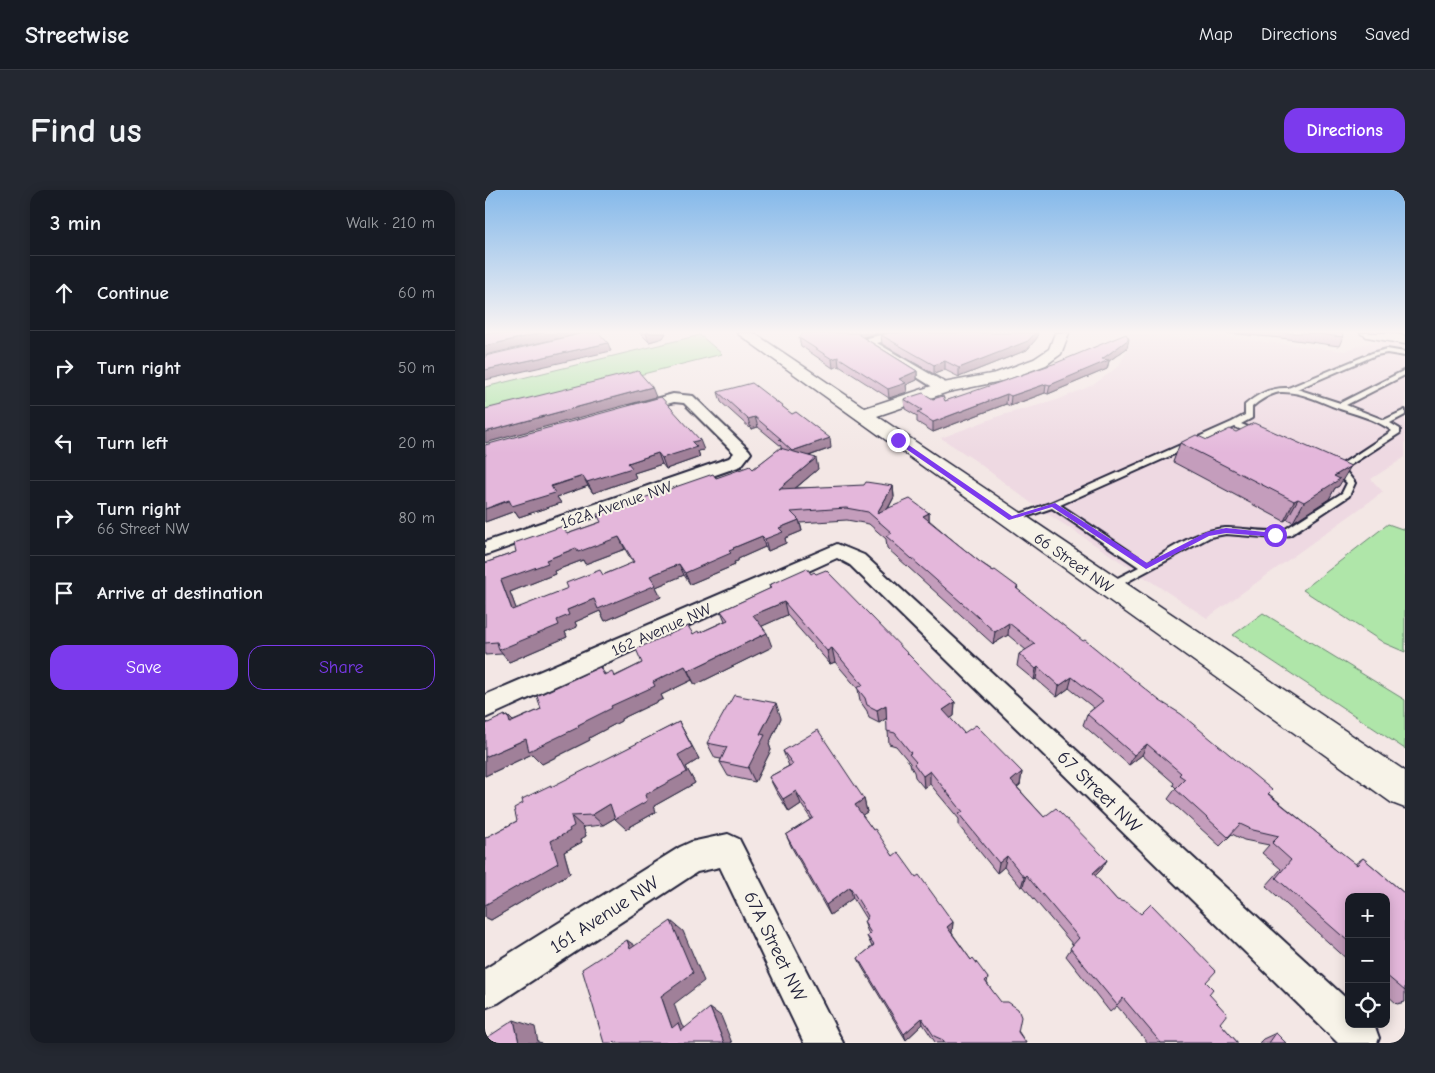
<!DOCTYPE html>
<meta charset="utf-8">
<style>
:root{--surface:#171b24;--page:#242831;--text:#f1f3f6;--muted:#9ea1a6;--line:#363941;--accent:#7c3aed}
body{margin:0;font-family:"Comic Neue",sans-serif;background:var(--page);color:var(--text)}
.controls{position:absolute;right:15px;bottom:15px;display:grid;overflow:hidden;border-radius:10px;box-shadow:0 2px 12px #0003}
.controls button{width:45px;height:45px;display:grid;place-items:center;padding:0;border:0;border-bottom:1px solid var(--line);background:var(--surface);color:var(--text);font:25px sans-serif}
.stop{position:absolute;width:15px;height:15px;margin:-11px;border:4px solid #7c3aed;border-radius:50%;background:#fff}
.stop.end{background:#7c3aed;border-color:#fff;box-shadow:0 1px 5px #0008}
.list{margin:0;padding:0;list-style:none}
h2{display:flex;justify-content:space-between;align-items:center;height:65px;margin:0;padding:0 20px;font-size:21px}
h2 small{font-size:16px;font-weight:400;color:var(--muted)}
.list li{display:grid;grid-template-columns:32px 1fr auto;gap:15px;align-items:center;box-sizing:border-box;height:75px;padding:0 20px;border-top:1px solid var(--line)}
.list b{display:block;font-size:19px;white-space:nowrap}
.list p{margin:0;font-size:16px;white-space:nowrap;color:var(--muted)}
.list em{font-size:16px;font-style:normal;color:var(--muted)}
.actions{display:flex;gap:10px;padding:15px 20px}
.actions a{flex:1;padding:11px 0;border:1px solid var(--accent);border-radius:15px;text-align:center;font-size:18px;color:var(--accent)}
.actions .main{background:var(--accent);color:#fff}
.icon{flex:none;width:28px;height:28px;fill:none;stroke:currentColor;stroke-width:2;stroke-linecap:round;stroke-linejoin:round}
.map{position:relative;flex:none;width:920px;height:853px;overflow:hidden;border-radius:15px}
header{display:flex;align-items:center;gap:30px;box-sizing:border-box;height:70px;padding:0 25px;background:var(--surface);border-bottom:1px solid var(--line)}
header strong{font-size:24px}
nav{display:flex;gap:28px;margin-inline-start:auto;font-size:18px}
.intro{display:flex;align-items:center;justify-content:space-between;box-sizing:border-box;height:120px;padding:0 30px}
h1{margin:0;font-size:35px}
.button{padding:12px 22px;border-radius:15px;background:var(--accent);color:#fff;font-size:18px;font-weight:700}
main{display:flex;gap:30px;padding:0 30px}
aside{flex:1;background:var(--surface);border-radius:15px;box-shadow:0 2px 12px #0003}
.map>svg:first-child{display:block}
.built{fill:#eed9e2}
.green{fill:#afe6a9;stroke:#688472}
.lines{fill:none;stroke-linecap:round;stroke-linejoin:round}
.lane-casing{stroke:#22223b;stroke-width:4}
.street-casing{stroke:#22223b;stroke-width:4}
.secondary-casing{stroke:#22223b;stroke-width:3}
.lane{fill:#f7f3e8;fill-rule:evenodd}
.street{fill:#f7f3e8;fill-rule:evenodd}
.secondary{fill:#f7f3e8;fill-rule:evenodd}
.wall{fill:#c49dbc;stroke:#22223b;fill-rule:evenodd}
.shaded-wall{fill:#a08099;stroke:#22223b}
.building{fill:#e4b7db;stroke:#22223b;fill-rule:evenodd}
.route{fill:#7c3aed}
.labels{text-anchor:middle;stroke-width:4;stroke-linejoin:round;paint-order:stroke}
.street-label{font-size:16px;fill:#22223b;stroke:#f7f3e8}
.near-street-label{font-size:19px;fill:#22223b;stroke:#f7f3e8}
</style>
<header>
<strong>Streetwise</strong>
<nav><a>Map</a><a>Directions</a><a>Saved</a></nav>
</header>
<div class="intro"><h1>Find us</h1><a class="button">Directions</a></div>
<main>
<aside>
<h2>3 min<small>Walk · 210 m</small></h2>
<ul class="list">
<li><svg class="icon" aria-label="ahead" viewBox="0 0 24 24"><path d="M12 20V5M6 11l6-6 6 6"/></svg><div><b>Continue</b></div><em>60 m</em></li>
<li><svg class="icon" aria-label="right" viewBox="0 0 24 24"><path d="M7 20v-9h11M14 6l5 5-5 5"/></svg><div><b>Turn right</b></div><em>50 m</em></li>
<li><svg class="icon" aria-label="left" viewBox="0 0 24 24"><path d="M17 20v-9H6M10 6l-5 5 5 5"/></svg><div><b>Turn left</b></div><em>20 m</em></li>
<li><svg class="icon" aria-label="right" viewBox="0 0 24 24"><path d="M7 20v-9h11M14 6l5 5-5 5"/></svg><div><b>Turn right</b><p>66 Street NW</p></div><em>80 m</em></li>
<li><svg class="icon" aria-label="arrive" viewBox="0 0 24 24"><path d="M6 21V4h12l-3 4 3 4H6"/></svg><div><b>Arrive at destination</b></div></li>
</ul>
<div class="actions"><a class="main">Save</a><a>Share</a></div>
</aside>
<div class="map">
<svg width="920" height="853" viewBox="0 0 920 853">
<rect width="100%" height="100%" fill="#f3e7e5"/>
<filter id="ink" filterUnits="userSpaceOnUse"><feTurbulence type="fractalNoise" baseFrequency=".02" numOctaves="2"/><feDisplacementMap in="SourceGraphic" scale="10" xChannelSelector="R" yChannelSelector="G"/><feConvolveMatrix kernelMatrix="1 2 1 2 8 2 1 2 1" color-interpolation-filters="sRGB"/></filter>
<g filter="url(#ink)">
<path class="built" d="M640,143L694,149L736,147L860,161L876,155L896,150L920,155V267L886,289L898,302L722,428L546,313L491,271L456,248L514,226L572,210L608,195L634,176L643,157Z"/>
<g class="green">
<path d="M215,145L237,164L0,224V197Z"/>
<path d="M903,334L920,340V462L899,453L818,400Z"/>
<path d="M778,423L920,510V559L748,445Z"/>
</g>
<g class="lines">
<g class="lane-casing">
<path id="lane" d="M902,159L920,162V166L902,163L891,165L812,199L855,213L920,180V185L861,215L899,230L920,220V225L905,233L915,239V243L859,279L870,293L864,306L805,345L790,348L741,344L725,347L625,401L620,397L621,394L654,377L567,318L526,332L521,329L565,313L747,232L760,225V215C773,204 786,197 803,198L887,163ZM795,202C815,201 834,211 852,218C870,224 891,229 907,241L854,276L847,275V279L862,293L857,303L799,340C780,344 760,337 740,338C712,340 686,359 662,373L575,315L750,237L768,245H774V241L756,234L767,228V217C775,210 784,204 795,202Z"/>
</g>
<g class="street-casing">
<g id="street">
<path d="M404,143H426L424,145L392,153L464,195L466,198L464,201H454L376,152L378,149Z"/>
<path d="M188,204L208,206L264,260L266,263L256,276L0,365V352L244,268L249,263L199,213L189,212L150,223L145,222L143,219L145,216Z"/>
<path d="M352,354L379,365L864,811V834H889L894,848L892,853H853L365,375L352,368L0,528V505Z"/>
<path d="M243,644L254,649L358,853H319L235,677L212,682L13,813L0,818V779L195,657L206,652Z"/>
</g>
</g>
<g class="secondary-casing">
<g id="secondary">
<path d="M252,143H269L380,218L453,194L511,183L549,169L564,159L570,143H584L576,164L561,175L521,190L463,202L392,226L920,581V618L907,613Z"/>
<path d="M875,143H907L920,146V154L882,147Z"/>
</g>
</g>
<use href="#lane" class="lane"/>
<use href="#street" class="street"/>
<use href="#secondary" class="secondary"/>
</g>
<g class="wall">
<path d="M155,143H181L178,148L164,152Z"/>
<path d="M394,143L378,147L432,181V190L421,195L422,202L404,208L354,176L348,178L316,156L314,148Z"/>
<path d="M742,143H857L858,147L854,156L796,148Z"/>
<path d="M552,144V148L542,160L474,187L460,180L449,184L397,154L396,145Z"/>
<path d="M642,158L624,171L622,179L563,204L560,203L525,216L521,214L448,242L432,232V226L420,219L419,209H448L460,211Z"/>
<path d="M233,202L346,258L324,266L333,279L311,298L408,296L409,307L403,319L444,323V330L470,352L495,372L533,397L532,399L870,674L878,668L920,704V812L912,814L901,804V707H864V771L781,696L796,679L777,663L784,655L759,650L747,644L735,656L683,609L691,598L688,595L689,593L657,565L644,575L598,535L602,524L609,518L584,498L572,507L551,489L549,490L532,476L534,464L541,460L523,445L508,454L402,358L401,349L384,334L362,330L315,333L317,341L300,348L301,353L283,361L280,357L253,369V371L249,372L250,375L205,394L199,385L171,397L176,407L120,431L115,421L90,432L92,437L80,442L82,447L24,472L17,464L0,465V373L116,332L231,288L268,279L296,258V256L273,237L266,239L236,212ZM140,359L148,373L31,419L25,402L70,384L69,381L98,370L100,374Z"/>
<path d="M695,253L854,296L850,298L844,309L808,332L802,329L799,331L688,272Z"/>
<path d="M219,260L213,261L215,267L181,279L177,274L149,283L151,288L108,303L103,296L72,307L76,313L34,327L30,321L0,332V266Z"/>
<path d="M326,384L470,512L469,526L465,528L479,543L537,582L535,595L532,597L559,627L622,670L616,680L610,686L632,710L721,792L724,804L735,833L753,853H663L632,816L625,822L581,766L588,755L538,696L536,697L519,677L512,683L474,636V629L445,594L439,598L430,587L429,582L426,577L425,573L411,556L404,554L402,528L394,533L384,528L382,521L375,511L373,499L350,472L345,474L302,425L277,436L287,457L210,495L207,490L176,505L178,509L136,529V531L104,548L105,550L57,574L47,564L0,586V530L3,533L23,526L28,531L56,519L115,477L120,484L130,486L157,473L208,444L214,443L240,431L236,421L285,399L284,395Z"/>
<path d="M296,528L284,554L286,560L270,592L243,586L235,572L236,569L230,568L222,553Z"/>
<path d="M194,532L214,569L201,577L210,593L169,616L171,622L141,639L130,628L118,635L98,637L101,646L96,649L97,652L79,662L85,683L6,730L0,727V648L32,631L68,597Z"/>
<path d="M298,561L379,609L382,622L377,625L388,640L408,666L431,687L468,732L467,742V743L486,770L503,788L502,793L541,853H451L450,852L438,834L421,850L377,777L373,768L387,757L382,746L384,745L379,732L381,729L368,708L345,725L307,658L301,645L326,629L316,614L304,622L291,601L284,587L304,576Z"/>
<path d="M791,843L801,853H774L778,849Z"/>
</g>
<g class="shaded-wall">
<path d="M56,143H98L0,165V156Z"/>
<path d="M161,143H181L178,148L164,152Z"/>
<path d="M374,143H394L378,147L374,151Z"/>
<path d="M550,143H553L552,148L542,160L474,187V178Z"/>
<path d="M644,149L642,158L624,171L622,179L563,204L565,195L617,169Z"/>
<path d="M123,153L126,161L0,190V180Z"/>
<path d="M353,167L354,176L348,178L347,169Z"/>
<path d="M460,171V180L449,184V175Z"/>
<path d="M432,181V190L421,195L422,202L404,208L403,199L414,189Z"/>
<path d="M561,194L560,203L525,216L526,206Z"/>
<path d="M167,197L171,207L0,253V242Z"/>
<path d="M522,204L521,214L448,242V232Z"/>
<path d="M270,227L273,237L266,239L263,229Z"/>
<path d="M345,248L346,258L309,271L307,261Z"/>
<path d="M215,250L219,260L213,261L215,267L181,279L177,268L207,252Z"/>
<path d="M173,263L177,274L149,283L151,288L108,303L102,292L143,273Z"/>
<path d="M331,268L333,279L296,310L294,299Z"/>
<path d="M866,276L854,296L850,298L844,309L808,332L819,312L849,286Z"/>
<path d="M98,286L103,296L72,307L76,313L34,327L30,321L0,332V319Z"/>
<path d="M408,296L409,307L395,333L392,323Z"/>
<path d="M813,309L802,329L799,331L809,311Z"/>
<path d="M444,323V335L438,326Z"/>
<path d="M314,330L317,341L300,348L301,353L283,361L280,349L294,338Z"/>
<path d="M277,346L280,357L253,369V371L249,372L250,375L205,394L200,383L244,361L248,358Z"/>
<path d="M134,347L140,359L100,374L98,370L69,381L70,384L25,402L36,432L27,420L16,390L61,370L91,358Z"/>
<path d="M194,374L199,385L171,397L176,407L120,431L115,421L90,432L92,437L80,442L82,447L24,472L14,460L72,430L82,420Z"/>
<path d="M299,412L302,425L273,438L268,425Z"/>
<path d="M524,433L523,445L508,454L510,442Z"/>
<path d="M282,443L287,457L210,495L203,481Z"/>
<path d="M347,458L350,472L345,474L342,461Z"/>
<path d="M200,476L207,490L176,505L178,509L136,529V531L104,548L105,550L57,574L47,564L0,586V567L41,549L93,535L126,516L168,492Z"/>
<path d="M553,477L551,489L549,490L551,479Z"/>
<path d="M587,487L584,498L572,507L574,496Z"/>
<path d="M470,512L469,526L458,533V520Z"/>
<path d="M291,513L296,528L284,554L286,560L270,592L263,578L275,544Z"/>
<path d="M401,515L402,528L394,533L392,520Z"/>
<path d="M20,525L24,530L23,526L36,539L25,533Z"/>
<path d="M194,532L214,569L201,577L210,593L169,616L171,622L141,639L130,629L160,605L193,565Z"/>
<path d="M662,554L657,565L644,575L649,565Z"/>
<path d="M445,581V594L439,598L438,586Z"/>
<path d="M537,582L535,595L524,603L526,591Z"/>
<path d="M311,601L316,614L304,622L298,609Z"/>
<path d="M379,609L382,622L373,628L370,615Z"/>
<path d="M125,614L135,625L118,635L107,625Z"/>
<path d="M86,626L98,637L101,646L96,649L97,652L79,662L85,683L6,730L0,727V715L66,651L84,639Z"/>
<path d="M522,666L519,677L512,683L514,673Z"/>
<path d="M622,670L616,680L602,694L608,683Z"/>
<path d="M541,685L538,696L536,697L539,687Z"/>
<path d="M365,697L368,708L345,725L341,715Z"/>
<path d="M186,731L198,741L219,791L189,814L197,836L206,840L208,847L187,838L176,806Z"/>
<path d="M468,732L467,742L462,747V737Z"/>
<path d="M142,750L156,760L145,759Z"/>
<path d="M225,818L236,826L247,853H239Z"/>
<path d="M437,828L438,834L421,850L419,844Z"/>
<path d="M29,830L50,837L53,852L57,853H34Z"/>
</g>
<g class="building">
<path d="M0,143H56L0,156Z"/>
<path d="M99,143H114L123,153L0,180V166Z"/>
<path d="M318,143H374V145L432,181L414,189L421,193L403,199L353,167L347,169L314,148Z"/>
<path d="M404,143H550L543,151L474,178L460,171L449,175L396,145Z"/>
<path d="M823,143H857L858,147Z"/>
<path d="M641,144L644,149L617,169L624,170L565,195L561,194L526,206L522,204L448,232L432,222L437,220L419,209L438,203L448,209L458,206L460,211L571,173Z"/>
<path d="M153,181L167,197L0,242V219Z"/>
<path d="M267,193L307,224L311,222L345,248L307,261L294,249H296L270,227L263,229L233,202Z"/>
<path d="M176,207L215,250L207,252L212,257L177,268L173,263L143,273L147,278L102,292L98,286L66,296L70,303L27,316L24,310L0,319V266L1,265L0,263V255Z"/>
<path d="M769,233L866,276L849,286L855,289L819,312L813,309L809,311L695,253L711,245L722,250L745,239L751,242Z"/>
<path d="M295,258L331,268L294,299L379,295L381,292L408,296L392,323L425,309L444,323L438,326L470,352L495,372L508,381L510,380L533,397L531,398L598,451L600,450L675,511L696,524L787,600L783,604L872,675L878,668L920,704V801L901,785V707H864V752L791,688L806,670L787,653L794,646L768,640L755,634L743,647L690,599L700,589L694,585L696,583L662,554L649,565L602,524L618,511L587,487L574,496L553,477L551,479L534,464L550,454L524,433L510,442L401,346L407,343L383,322L361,318L306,322L314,330L294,338L298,342L280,349L277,346L248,358L249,359L244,361L246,363L200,383L194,374L165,386L171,395L113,419L109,409L82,420L84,425L72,430L74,435L14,460L12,452L0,453V373L31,362L29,353L78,336L82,344L116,332L112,324L228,284L231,288L265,276L268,279ZM134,347L149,372L118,385L115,380L81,393L83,398L27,420L16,390L63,373L61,370L91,358L93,362Z"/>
<path d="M322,378L326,384L329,382L331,384L341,380L470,512L458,520L479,543L491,535L537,582L526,591L559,627L571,618L622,670L608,683L632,710L643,713L656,724L666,714L731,781L721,792L728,799L724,804L742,824L735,833L753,853H676L638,808L632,815L585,758L594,748L541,685L539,687L522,666L514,673L474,624L478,622L445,581L438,586L429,574L431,572L424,564L426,563L410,543L402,541L401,515L392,520L382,515L380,508L372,498L378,495L347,458L342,461L299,412L268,425L282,443L203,481L200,476L168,492L170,496L126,516L127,518L93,535L94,537L44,561L41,549L0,567V531L1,534L20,525V527L23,526L25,533L56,519L52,506L115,477L119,485L127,481L129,487L157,473L151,459L203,436L208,444L213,441L214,443L243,430L236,421L286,398L284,395Z"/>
<path d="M249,505L291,513L275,544L280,545L263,578L235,572L242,557L222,553Z"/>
<path d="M194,532L207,557L193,565L202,582L160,605L162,611L130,629L125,614L107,625L86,626L89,636L84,639L85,641L66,651L73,673L0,715V648L32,631L29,618L38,613L37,609L66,595V597Z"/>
<path d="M333,540L379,609L370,615L388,640L390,639L408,666L413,662L431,687L434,685L468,732L462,737L486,770L488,768L503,788L500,791L516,812H523L533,819L536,827L533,842L541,853H459L458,850L449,846L437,828L419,844L373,768L389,755L382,746L386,743L379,732L383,726L365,697L341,715L301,645L328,628L311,601L298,609L284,587L308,574L298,561Z"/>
<path d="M186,731L208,783L176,806L187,838L193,833L196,841L225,818L239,853H130L129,851L127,853H119L97,779L142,750L145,759Z"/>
<path d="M29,830L34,853H0V849Z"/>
<path d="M791,843L801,853H784Z"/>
</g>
</g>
<linearGradient id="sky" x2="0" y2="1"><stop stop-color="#85b9ea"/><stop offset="0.54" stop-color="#faf4f3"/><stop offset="1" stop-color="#faf4f3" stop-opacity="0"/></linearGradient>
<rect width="920" height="263" fill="url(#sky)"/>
<path class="route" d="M411,249H415L527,326L570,313L662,373L722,342L741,338L790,343L794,345L790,347L741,343L724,346L661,379L567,317L524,330L411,252Z"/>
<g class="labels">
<g class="street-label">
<text transform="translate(131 314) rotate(-19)" y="6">162A Avenue NW</text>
<text transform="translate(589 372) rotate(35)" y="6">66 Street NW</text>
<text transform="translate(176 439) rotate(-24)" y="6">162 Avenue NW</text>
</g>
<g class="near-street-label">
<text transform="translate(615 601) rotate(44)" y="7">67 Street NW</text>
<text transform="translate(119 724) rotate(-33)" y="7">161 Avenue NW</text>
<text transform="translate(291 756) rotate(64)" y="7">67A Street NW</text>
</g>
</g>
</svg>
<div class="controls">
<button>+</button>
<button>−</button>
<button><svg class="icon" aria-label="locate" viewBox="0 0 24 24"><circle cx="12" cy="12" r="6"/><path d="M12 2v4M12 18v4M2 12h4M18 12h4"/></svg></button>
</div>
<div class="stop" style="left:790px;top:345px"></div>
<div class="stop end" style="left:413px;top:250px"></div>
</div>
</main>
